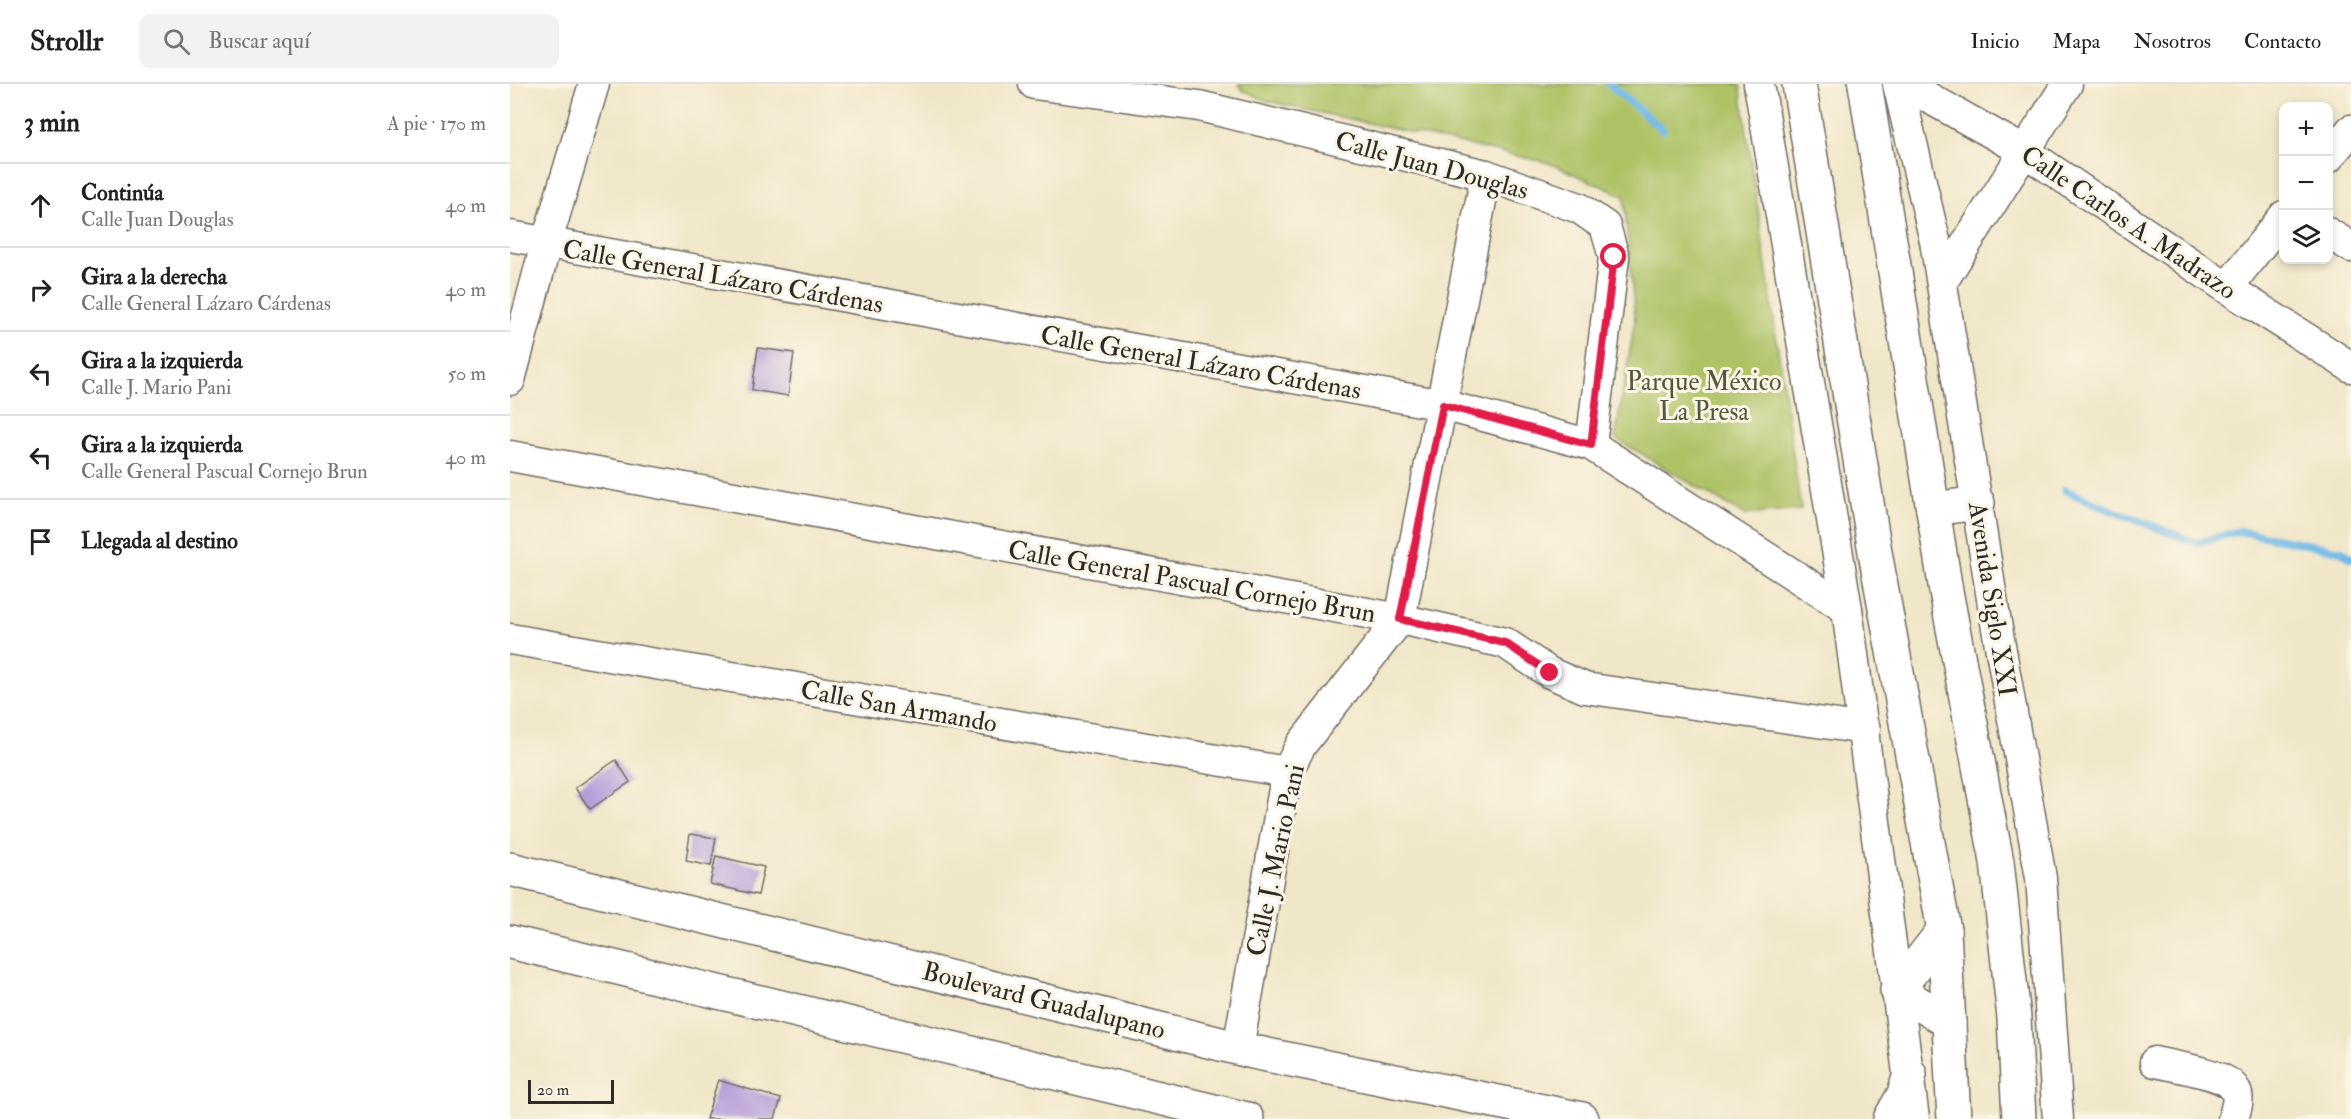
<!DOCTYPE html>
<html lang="es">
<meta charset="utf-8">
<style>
:root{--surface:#fff;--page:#f2f2f2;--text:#202124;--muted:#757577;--line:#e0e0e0}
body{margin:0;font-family:"IM FELL Double Pica",serif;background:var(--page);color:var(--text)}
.controls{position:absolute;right:18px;top:18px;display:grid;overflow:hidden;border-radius:12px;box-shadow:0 3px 9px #0003}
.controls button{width:54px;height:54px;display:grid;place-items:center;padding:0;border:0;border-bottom:2px solid var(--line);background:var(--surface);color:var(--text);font:30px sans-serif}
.scale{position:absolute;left:18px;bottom:15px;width:86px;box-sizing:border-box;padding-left:6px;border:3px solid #2b2b2b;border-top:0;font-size:16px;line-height:21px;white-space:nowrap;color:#2b2b2b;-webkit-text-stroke:4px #fcf5e5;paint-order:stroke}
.stop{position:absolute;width:18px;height:18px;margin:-14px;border:4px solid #e11d48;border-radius:50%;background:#fff}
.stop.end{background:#e11d48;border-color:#fff;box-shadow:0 2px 6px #0008}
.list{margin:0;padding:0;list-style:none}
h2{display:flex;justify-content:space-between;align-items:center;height:78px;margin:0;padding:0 24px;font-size:26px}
h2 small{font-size:20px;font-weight:400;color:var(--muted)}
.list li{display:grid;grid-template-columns:39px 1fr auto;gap:18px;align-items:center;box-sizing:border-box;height:84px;padding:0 24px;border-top:2px solid var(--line)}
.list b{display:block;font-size:22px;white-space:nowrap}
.list p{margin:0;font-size:20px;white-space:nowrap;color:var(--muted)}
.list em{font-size:20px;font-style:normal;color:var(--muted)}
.icon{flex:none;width:33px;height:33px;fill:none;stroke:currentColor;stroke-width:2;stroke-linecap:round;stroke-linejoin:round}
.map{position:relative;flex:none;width:1841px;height:1035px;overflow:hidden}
header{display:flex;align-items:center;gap:36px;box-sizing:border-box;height:84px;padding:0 30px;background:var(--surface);border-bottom:2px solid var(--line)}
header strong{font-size:28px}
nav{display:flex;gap:33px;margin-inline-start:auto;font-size:21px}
.search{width:420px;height:54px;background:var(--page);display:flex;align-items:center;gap:15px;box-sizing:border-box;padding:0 21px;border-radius:12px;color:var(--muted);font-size:22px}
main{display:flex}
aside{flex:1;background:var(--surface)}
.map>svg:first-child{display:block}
.green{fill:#aec266;stroke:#6c7648;stroke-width:1.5}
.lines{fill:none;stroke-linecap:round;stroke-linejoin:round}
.stream{stroke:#6fb9e7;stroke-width:8}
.building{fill:#b198d8}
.minor-casing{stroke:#706c62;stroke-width:33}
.major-casing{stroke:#706c62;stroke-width:36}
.highway-casing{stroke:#706c62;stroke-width:36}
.minor{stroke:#fff;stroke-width:30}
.major{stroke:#fff;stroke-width:33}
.highway{stroke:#fff;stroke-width:33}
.route{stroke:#e11d48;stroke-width:8}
.labels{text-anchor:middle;stroke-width:6;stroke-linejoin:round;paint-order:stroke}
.street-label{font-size:26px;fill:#2b2b2b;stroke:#fcf5e5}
.park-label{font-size:26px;fill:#52583d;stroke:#fcf5e5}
</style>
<header>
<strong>Strollr</strong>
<div class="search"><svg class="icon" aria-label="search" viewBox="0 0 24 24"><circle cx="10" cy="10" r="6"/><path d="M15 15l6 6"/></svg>Buscar aquí</div>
<nav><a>Inicio</a><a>Mapa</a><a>Nosotros</a><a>Contacto</a></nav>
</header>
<main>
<aside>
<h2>3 min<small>A pie · 170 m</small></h2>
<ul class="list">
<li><svg class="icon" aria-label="ahead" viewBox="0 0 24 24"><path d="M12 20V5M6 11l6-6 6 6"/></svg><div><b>Continúa</b><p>Calle Juan Douglas</p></div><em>40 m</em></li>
<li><svg class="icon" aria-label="right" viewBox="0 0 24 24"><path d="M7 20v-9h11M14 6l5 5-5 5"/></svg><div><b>Gira a la derecha</b><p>Calle General Lázaro Cárdenas</p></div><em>40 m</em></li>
<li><svg class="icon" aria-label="left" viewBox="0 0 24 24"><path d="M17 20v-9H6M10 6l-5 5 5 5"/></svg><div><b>Gira a la izquierda</b><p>Calle J. Mario Pani</p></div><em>50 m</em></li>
<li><svg class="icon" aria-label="left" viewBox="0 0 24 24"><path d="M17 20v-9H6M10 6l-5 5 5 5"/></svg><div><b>Gira a la izquierda</b><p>Calle General Pascual Cornejo Brun</p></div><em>40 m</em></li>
<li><svg class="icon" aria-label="arrive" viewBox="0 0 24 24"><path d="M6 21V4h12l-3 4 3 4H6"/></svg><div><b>Llegada al destino</b></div></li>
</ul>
</aside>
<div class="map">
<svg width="1841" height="1035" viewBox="0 0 1841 1035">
<rect width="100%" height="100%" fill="#fcf5e5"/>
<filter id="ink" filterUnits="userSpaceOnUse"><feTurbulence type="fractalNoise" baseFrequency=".0167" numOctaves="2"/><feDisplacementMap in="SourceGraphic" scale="12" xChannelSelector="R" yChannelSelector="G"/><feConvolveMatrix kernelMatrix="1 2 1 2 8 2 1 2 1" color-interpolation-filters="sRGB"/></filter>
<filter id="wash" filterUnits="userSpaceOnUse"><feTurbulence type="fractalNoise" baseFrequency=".008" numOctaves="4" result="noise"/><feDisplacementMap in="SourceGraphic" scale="24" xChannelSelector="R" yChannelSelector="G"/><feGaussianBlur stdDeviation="1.35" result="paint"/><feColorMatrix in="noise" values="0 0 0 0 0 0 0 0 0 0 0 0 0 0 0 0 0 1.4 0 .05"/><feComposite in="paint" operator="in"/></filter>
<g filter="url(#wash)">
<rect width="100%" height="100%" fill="#f0e6c8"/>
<path class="green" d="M728,0H1230L1291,426L1234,431L1105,354L1125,237L1114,112L1039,79L757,17L732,6Z"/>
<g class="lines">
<g class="stream">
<path d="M1099,0L1153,46"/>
<path d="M1555,406L1593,423L1687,459L1729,447L1832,467L1841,474"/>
</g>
</g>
<g id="blocks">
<g class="building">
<path d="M248,264L284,269L278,312L242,306Z"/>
<path d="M106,676L120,698L80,725L65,704Z"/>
<path d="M180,750L206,754L201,782L176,777Z"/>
<path d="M206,772L254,783L248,811L200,800Z"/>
<path d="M208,996L271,1015L265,1035H196Z"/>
</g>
</g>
</g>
<g filter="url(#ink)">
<use href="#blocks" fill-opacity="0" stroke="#706c62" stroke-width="1.5"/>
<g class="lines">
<g class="minor-casing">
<g id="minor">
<path d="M524,0L689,22L976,91L1069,124L1095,142L1104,173L1081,361"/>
<path d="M1249,0L1337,525L1404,1035"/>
<path d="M1388,0L1425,157L1484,527L1531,794L1548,1035"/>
<path d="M1394,0L1514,67L1717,204L1841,283"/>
<path d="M1818,74L1841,46"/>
<path d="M1818,149L1841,163"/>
<path d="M0,152L933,321L1081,361L1337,525"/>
<path d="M1432,198L1557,0"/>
<path d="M1717,204L1774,132"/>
<path d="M0,296L36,160L84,0"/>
<path d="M0,372L890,535L995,559L1040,589L1075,604L1355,645"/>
<path d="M0,555L777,688"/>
<path d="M728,964L777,688L791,661L890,535L976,91"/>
<path d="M1645,978C1662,982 1716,990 1724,1004C1731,1014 1726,1024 1723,1035"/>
</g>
</g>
<g class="major-casing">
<g id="major">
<path d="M0,785L743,968L1072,1035"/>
<path d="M0,858L737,1035"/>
<path d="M1380,1035L1394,1010L1400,990"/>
</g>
</g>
<g class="highway-casing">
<g id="highway">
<path d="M1289,0L1366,474L1434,846L1444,1035"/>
<path d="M1355,0L1436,507L1487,778L1504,934L1509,1035"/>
<path d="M1423,425L1468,419"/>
<path d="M1434,846L1387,906L1439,938"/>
</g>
</g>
<use href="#minor" class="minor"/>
<use href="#major" class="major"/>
<use href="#highway" class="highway"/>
</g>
</g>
<g class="lines" filter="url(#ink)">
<path class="route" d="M1040,589L995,559L890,535L933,321L1081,361L1104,173"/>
</g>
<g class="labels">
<g class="street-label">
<text transform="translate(922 81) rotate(15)" y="9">Calle Juan Douglas</text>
<text transform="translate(1619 138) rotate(34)" y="9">Calle Carlos A. Madrazo</text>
<text transform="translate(213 192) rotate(10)" y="9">Calle General Lázaro Cárdenas</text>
<text transform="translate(691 278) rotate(10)" y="9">Calle General Lázaro Cárdenas</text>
<text transform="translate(682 497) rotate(10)" y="9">Calle General Pascual Cornejo Brun</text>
<text transform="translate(1483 515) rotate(81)" y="9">Avenida Siglo XXI</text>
<text transform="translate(389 622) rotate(10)" y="9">Calle San Armando</text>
<text transform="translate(765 776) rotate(-78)" y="9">Calle J. Mario Pani</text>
<text transform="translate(534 916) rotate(14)" y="9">Boulevard Guadalupano</text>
</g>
<g class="park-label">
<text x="1194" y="306">Parque México<tspan x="1194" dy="30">La Presa</tspan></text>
</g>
</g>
</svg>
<div class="controls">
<button>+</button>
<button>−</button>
<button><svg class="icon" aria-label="layers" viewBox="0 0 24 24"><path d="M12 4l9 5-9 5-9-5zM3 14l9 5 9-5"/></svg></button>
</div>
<div class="scale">20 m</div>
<div class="stop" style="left:1104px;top:173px"></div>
<div class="stop end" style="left:1040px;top:589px"></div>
</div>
</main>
